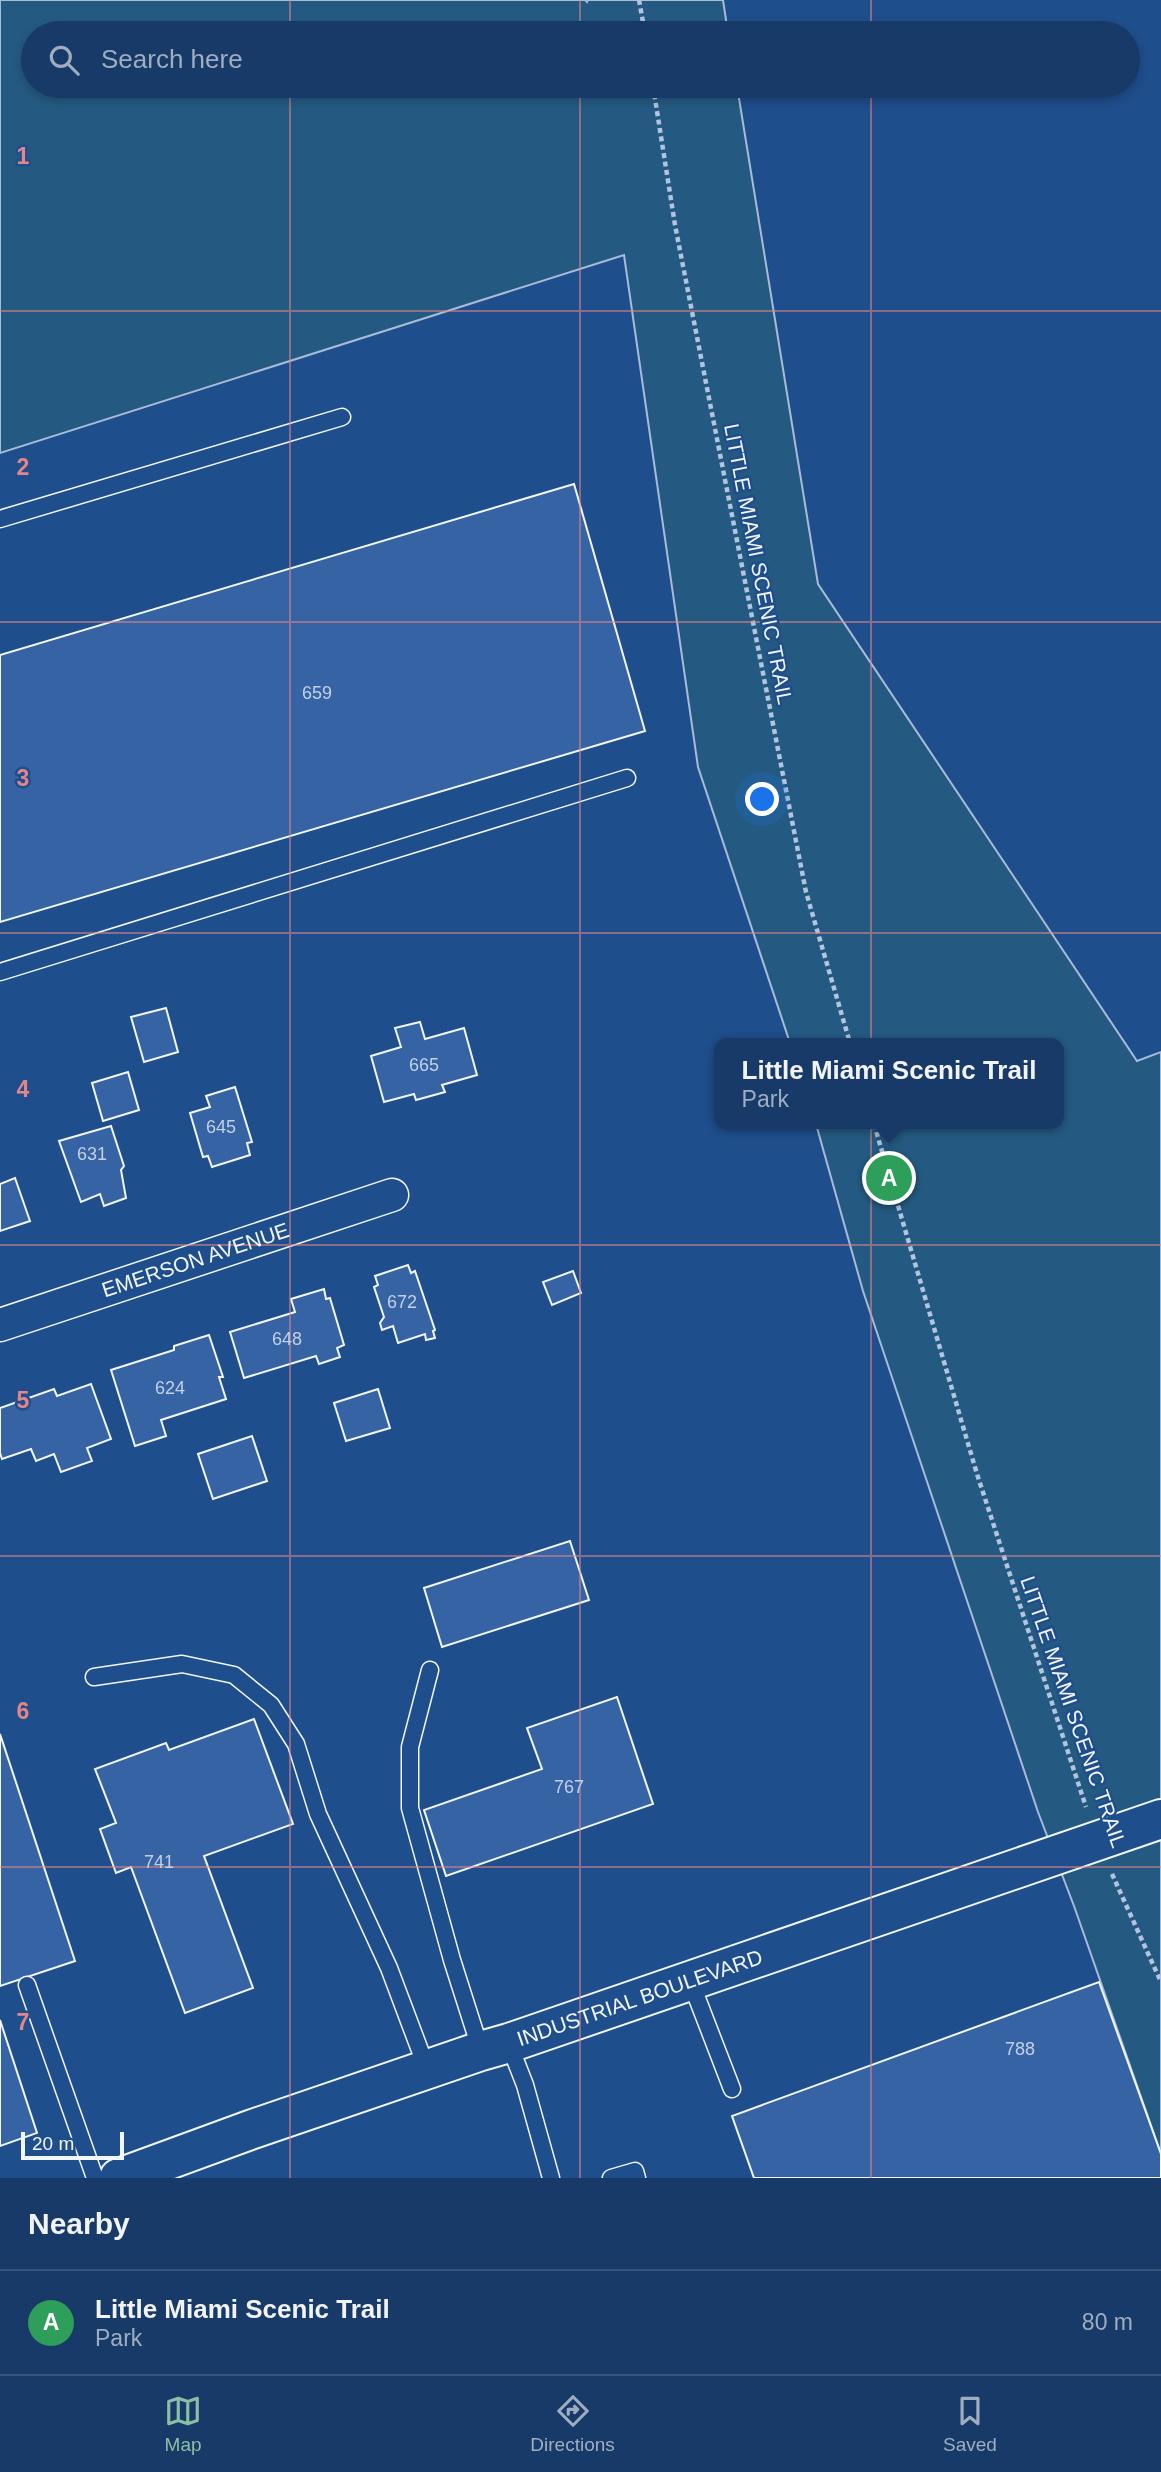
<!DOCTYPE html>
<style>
:root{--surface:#173a69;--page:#20416f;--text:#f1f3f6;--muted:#9eadc0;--line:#36547d;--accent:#8abfa5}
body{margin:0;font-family:Helvetica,sans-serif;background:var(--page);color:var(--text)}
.scale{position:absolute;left:21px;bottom:18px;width:103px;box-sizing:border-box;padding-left:7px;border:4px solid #f2f6ff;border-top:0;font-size:19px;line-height:24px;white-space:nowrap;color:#f2f6ff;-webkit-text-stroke:5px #1f4e8c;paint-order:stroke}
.you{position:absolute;left:763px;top:800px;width:24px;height:24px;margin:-18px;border:5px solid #fff;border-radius:50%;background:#1a73e8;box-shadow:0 0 0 10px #1a73e833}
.badge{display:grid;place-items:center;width:46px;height:46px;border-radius:50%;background:var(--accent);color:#fff;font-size:23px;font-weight:700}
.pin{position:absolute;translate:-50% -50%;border:4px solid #fff;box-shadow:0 2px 7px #0006}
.popup{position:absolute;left:714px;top:1038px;width:350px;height:91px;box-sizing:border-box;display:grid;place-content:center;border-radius:14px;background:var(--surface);filter:drop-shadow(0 2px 5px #0005);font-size:23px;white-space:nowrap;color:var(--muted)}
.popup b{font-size:26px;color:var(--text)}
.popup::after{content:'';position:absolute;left:50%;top:100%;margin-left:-14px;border:14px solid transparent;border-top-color:var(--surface)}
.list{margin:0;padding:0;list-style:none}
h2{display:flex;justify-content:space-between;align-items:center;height:91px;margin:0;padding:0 28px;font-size:30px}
h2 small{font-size:23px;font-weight:400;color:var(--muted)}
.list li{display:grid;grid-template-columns:46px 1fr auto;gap:21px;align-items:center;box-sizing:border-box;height:105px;padding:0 28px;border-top:2px solid var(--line)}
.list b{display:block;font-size:26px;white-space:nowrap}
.list p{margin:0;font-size:23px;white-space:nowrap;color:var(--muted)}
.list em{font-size:23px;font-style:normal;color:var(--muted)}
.icon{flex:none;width:38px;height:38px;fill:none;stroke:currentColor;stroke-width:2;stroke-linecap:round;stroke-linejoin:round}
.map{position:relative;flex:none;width:1161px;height:2178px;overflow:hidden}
.search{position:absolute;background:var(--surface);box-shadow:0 4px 10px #0003;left:21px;right:21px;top:21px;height:77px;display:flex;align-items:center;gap:18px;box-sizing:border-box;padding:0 24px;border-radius:38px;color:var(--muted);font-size:26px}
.sheet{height:196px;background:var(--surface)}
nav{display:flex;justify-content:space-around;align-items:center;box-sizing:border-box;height:98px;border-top:2px solid var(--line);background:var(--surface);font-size:19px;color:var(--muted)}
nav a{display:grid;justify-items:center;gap:4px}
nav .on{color:var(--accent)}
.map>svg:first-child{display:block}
.green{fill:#245a82;stroke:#a8bbd7;stroke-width:2}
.building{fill:#3563a3;stroke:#f2f6ff;stroke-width:2}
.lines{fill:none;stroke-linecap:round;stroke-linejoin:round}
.lane-casing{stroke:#f2f6ff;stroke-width:19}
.street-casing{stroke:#f2f6ff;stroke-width:35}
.secondary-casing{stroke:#f2f6ff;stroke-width:42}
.path{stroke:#b3c4dc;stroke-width:4.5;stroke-dasharray:5 3.5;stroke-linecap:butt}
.lane{stroke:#1f4e8c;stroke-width:16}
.street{stroke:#1f4e8c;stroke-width:32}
.secondary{stroke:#1f4e8c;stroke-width:38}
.grid{fill:none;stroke:#e38589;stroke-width:2;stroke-opacity:0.55}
.labels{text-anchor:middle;stroke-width:5;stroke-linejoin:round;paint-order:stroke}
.number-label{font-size:18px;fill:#c3d1e8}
.street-label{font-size:21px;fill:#f2f6ff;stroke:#1f4e8c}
.grid-label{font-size:23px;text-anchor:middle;font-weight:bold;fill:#e38589;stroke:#1f4e8c;stroke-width:5;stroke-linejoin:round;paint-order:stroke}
</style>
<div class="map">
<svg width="1161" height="2178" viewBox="0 0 1161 2178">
<rect width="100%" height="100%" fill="#1f4e8c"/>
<path class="green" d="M0,0H585L587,2L588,0H723L728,33H33V86H737L818,584L1137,1061L1161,1052V2154L1074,1906L1038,1812L863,1291L816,1124H1059V1043H790L698,767L624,255L0,453Z"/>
<g class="building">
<path d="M574,484L645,731L0,922V655Z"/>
<path d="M166,1008L178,1052L144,1062L131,1017Z"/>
<path d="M420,1022L425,1039L464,1028L477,1075L442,1085L445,1092L416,1100L414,1094L384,1102L371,1056L401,1047L395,1028Z"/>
<path d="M128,1072L139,1110L103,1121L92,1083Z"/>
<path d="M235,1087L252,1142L247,1143L250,1155L212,1167L208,1156L203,1157L190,1113L210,1107L206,1096Z"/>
<path d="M111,1126L124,1166L121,1170L126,1198L104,1206L100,1194L81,1202L59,1141Z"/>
<path d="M15,1178L30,1221L0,1231V1184Z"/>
<path d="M408,1265L411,1273L415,1271L435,1330L433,1331L435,1338L426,1340L425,1334L398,1343L393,1326L382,1330L380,1323L384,1317L374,1287L378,1285L375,1276Z"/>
<path d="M573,1271L581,1293L552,1305L543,1282Z"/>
<path d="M324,1289L326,1299L330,1298L344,1345L337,1348L340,1357L319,1364L316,1356L244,1378L230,1332L295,1312L291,1299Z"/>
<path d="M209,1335L223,1377H219L226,1399L161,1420L166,1436L135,1446L111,1370L174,1350V1346Z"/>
<path d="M91,1384L111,1439L87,1448L92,1461L61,1472L54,1454L36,1461L31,1449L2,1459L0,1453V1408L54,1389L57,1396Z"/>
<path d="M378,1389L390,1428L346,1441L334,1403Z"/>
<path d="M252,1436L267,1481L213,1499L198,1454Z"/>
<path d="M570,1541L589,1600L442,1647L424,1588Z"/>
<path d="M617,1697L653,1804L446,1876L424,1810L542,1769L527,1728Z"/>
<path d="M254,1719L293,1824L204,1856L253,1988L185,2013L131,1867L116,1873L100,1829L116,1823L95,1769L166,1743L169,1750Z"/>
<path d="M0,1734L75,1961L0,1986Z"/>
<path d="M1099,1982L1161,2154V2178H754L732,2116Z"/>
<path d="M0,2020L37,2133L0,2146Z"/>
</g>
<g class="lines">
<g class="lane-casing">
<g id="lane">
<path d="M0,519L342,417"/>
<path d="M0,972L627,778"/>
<path d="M430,1670L410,1747V1808L452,1960L481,2051"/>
<path d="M94,1677L182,1664L234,1675L271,1705L296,1744L318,1814L389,1968L427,2069"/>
<path d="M690,1980L732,2089"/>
<path d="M27,1985L95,2178"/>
<path d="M509,2044L525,2085L551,2178"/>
<path d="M611,2178L635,2171L637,2178"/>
</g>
</g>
<g class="street-casing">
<g id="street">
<path id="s1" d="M0,1325L392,1195"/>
</g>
</g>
<g class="secondary-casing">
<g id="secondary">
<path id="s2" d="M119,2178L250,2130L481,2051L509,2043L1161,1819"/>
</g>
</g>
<g class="path">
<path d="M639,0L645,33"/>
<path d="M653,86L675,225L806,892L850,1043"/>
<path d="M874,1124L977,1474L1086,1807"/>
<path d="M1112,1874L1161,1982"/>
</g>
<use href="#lane" class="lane"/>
<use href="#street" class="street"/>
<use href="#secondary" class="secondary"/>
</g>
<path class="grid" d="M290,0V33M580,0V33M871,0V33M290,86V2178M580,86V2178M871,86V2178M0,311H1161M0,622H1161M0,933H1161M0,1245H1161M0,1556H1161M0,1867H1161"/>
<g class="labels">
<g class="number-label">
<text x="317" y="699">659</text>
<text x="424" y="1071">665</text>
<text x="221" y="1133">645</text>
<text x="92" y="1160">631</text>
<text x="402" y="1308">672</text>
<text x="287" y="1345">648</text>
<text x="170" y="1394">624</text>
<text x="569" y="1793">767</text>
<text x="159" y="1868">741</text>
<text x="1020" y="2055">788</text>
</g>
<g class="street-label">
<text transform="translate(758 564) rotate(79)" y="7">LITTLE MIAMI SCENIC TRAIL</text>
<text dy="7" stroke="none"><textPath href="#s1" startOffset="206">EMERSON AVENUE</textPath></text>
<text transform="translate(1073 1712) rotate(71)" y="7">LITTLE MIAMI SCENIC TRAIL</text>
<text dy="7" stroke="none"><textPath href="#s2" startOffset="551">INDUSTRIAL BOULEVARD</textPath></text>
</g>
</g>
<g class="grid-label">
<text x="23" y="164">1</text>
<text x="23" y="475">2</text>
<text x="23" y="786">3</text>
<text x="23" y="1097">4</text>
<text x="23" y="1408">5</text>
<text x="23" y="1719">6</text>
<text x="23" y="2030">7</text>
</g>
</svg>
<div class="scale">20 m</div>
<div class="you"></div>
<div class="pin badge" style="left:889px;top:1178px;background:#2e9e5b">A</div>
<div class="popup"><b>Little Miami Scenic Trail</b>Park</div>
<div class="search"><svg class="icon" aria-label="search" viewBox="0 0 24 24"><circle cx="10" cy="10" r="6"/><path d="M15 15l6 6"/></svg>Search here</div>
</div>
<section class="sheet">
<h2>Nearby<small></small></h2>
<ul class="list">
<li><span class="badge" style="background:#2e9e5b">A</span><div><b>Little Miami Scenic Trail</b><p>Park</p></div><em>80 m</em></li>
</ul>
</section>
<nav>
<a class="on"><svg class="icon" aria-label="map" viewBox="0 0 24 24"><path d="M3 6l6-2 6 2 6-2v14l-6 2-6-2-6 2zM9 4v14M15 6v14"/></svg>Map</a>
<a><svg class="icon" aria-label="directions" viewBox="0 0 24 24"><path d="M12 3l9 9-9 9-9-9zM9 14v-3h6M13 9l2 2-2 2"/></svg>Directions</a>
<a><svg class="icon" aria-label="saved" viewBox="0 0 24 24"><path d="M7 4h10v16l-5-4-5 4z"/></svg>Saved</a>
</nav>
